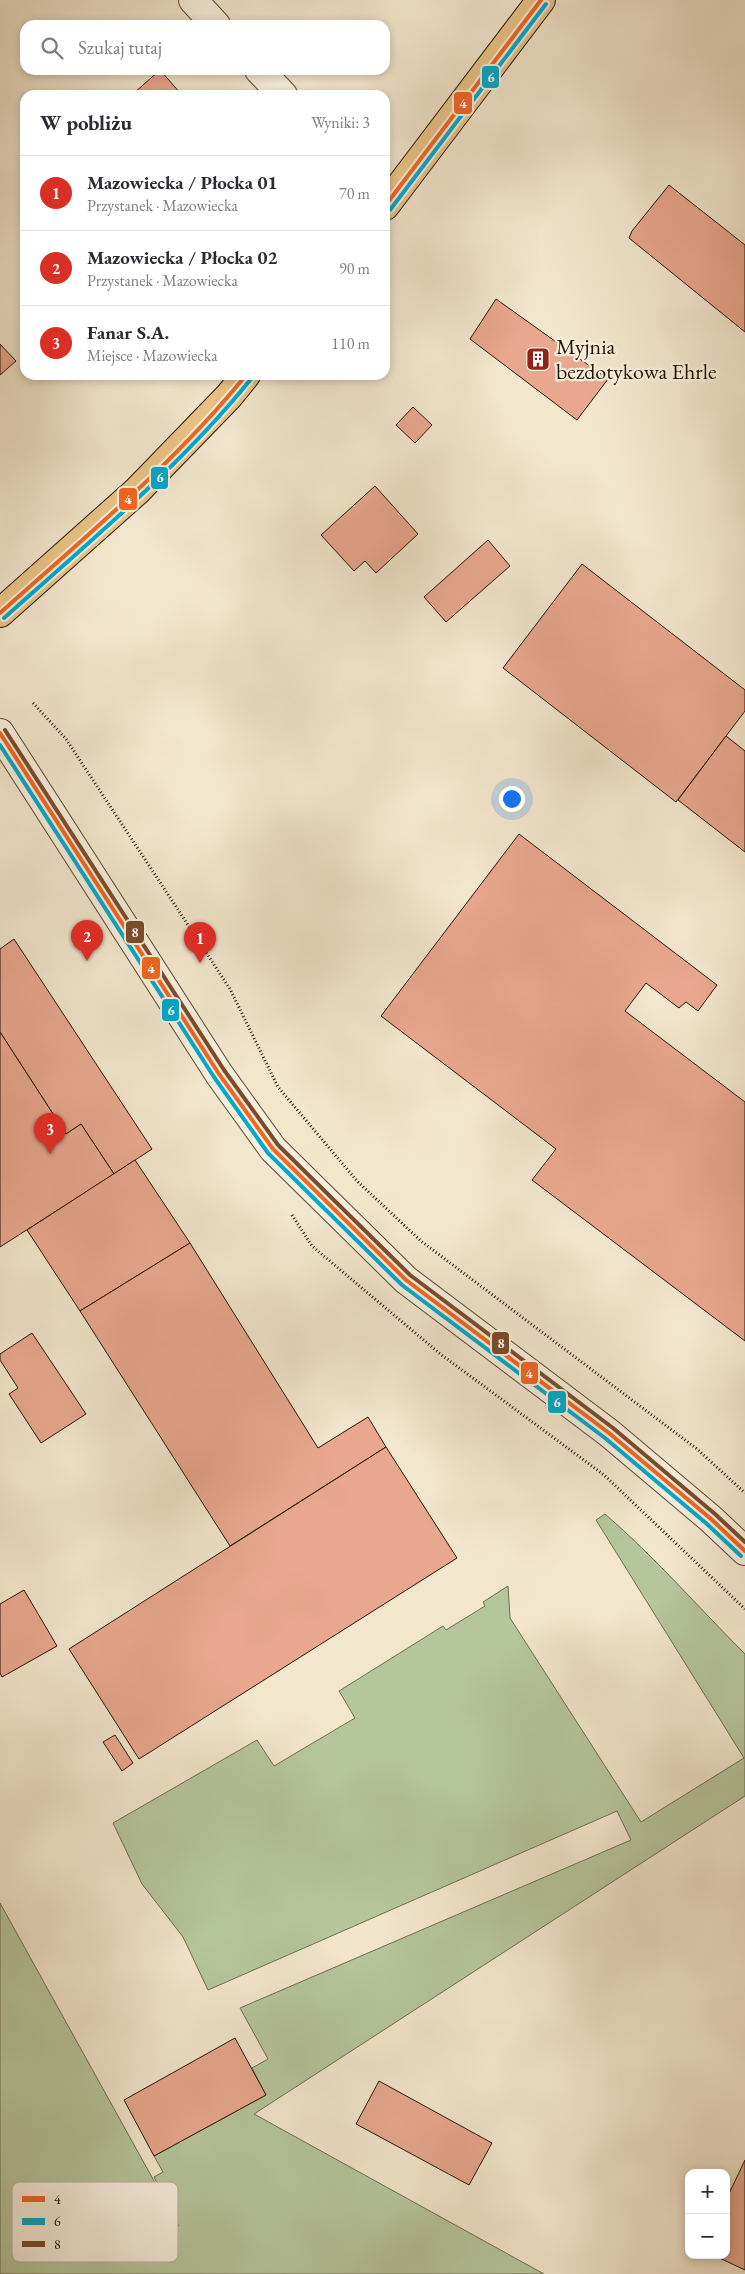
<!DOCTYPE html>
<html lang="pl">
<meta charset="utf-8">
<style>
:root{--surface:#fff;--page:#f7f7f7;--text:#2b2b33;--muted:#7c7c81;--line:#e1e1e2;--accent:#d93025}
body{margin:0;font-family:"EB Garamond",serif;background:var(--page);color:var(--text)}
.controls{position:absolute;right:15px;bottom:15px;display:grid;overflow:hidden;border-radius:10px;box-shadow:0 2px 8px #0003}
.controls button{width:45px;height:45px;display:grid;place-items:center;padding:0;border:0;border-bottom:1px solid var(--line);background:var(--surface);color:var(--text);font:25px sans-serif}
.you{position:absolute;left:511px;top:798px;width:18px;height:18px;margin:-12px;border:4px solid #fff;border-radius:50%;background:#1a73e8;box-shadow:0 0 0 8px #1a73e833}
.badge{display:grid;place-items:center;width:32px;height:32px;border-radius:50%;background:var(--accent);color:#fff;font-size:16px;font-weight:700}
.pin{position:absolute;translate:-50% -41px;filter:drop-shadow(0 1px 2px #0008)}
.pin::after{content:'';position:absolute;top:26px;width:18px;height:15px;background:inherit;clip-path:polygon(0 0,100% 0,50% 100%)}
.list{margin:0;padding:0;list-style:none}
h2{display:flex;justify-content:space-between;align-items:center;height:65px;margin:0;padding:0 20px;font-size:21px}
h2 small{font-size:16px;font-weight:400;color:var(--muted)}
.list li{display:grid;grid-template-columns:32px 1fr auto;gap:15px;align-items:center;box-sizing:border-box;height:75px;padding:0 20px;border-top:1px solid var(--line)}
.list b{display:block;font-size:19px;white-space:nowrap}
.list p{margin:0;font-size:16px;white-space:nowrap;color:var(--muted)}
.list em{font-size:16px;font-style:normal;color:var(--muted)}
.icon{flex:none;width:28px;height:28px;fill:none;stroke:currentColor;stroke-width:2;stroke-linecap:round;stroke-linejoin:round}
.map{position:relative;flex:none;width:745px;height:2274px;overflow:hidden}
.search{position:absolute;background:var(--surface);box-shadow:0 2px 8px #0003;left:20px;top:20px;width:370px;height:55px;display:flex;align-items:center;gap:12px;box-sizing:border-box;padding:0 18px;border-radius:15px;color:var(--muted);font-size:19px}
.panel{position:absolute;background:var(--surface);box-shadow:0 2px 8px #0003;left:20px;top:90px;width:370px;height:290px;border-radius:15px}
.map>svg:first-child{display:block}
.green{fill:#b6c69c;stroke:#6d6e4e}
.building{fill:#e8a78e;stroke:#241501}
.lines{fill:none;stroke-linecap:round;stroke-linejoin:round}
.minor-casing{stroke:#584934;stroke-width:30}
.major-casing{stroke:#241501;stroke-width:30}
.path{stroke:#241501;stroke-width:3;stroke-dasharray:1 2.5;stroke-linecap:butt}
.minor{stroke:#f7efde;stroke-width:28}
.major{stroke:#e9c386;stroke-width:28}
.bus-1-casing{stroke:#f7efde;stroke-width:8}
.bus-2-casing{stroke:#f7efde;stroke-width:8}
.bus-3-casing{stroke:#f7efde;stroke-width:8}
.bus-1{stroke:#f26522;stroke-width:4}
.bus-2{stroke:#00a9ce;stroke-width:4}
.bus-3{stroke:#7a4b2a;stroke-width:4}
.labels{text-anchor:middle;stroke-width:4.5;stroke-linejoin:round;paint-order:stroke}
.poi-label{font-size:22px;fill:#241501;stroke:#f7efde;text-anchor:start}
.key{fill:#f7efde;stroke:#b8ae9c;stroke-width:1}
.key-label{font-size:14px;fill:#241501}
.line-badge{stroke:#f7efde;stroke-width:2}
.badge-label{font-size:14px;text-anchor:middle;font-weight:bold;fill:#fff}
</style>
<div class="map">
<svg width="745" height="2274" viewBox="0 0 745 2274">
<rect width="100%" height="100%" fill="#f2e6cd"/>
<filter id="stains"><feTurbulence type="fractalNoise" baseFrequency=".004" numOctaves="4"/><feColorMatrix values="0 0 0 0 .2 0 0 0 0 .09 0 0 0 0 .02 0 0 0 .5 -.17"/></filter>
<radialGradient id="worn" r=".72"><stop offset=".6" stop-color="#630" stop-opacity="0"/><stop offset="1" stop-color="#630" stop-opacity=".3"/></radialGradient>
<path class="green" d="M605,1514C655,1557 698,1607 745,1654V1796L254,2114L544,2274H0V1903L179,2226L154,2177L163,2172L154,2156L266,2095L252,2068L268,2059L240,2008L631,1840L617,1811L208,1990L183,1937L142,1884L113,1823L257,1740L274,1766L355,1718L339,1691L443,1626L446,1630L485,1606L483,1602L508,1586L510,1618L641,1822L744,1758L596,1520Z"/>
<g class="building">
<path d="M160,70L182,95H135L134,93Z"/>
<path d="M669,185L745,245V332L629,238L632,231Z"/>
<path d="M496,299L608,379L577,420L470,339Z"/>
<path d="M0,344L16,361L0,375Z"/>
<path d="M413,407L432,425L415,443L396,425Z"/>
<path d="M375,486L418,534L376,573L365,561L354,571L321,535Z"/>
<path d="M488,540L510,566L446,622L424,597Z"/>
<path d="M582,564L745,690V711L676,802L503,668Z"/>
<path d="M726,736L745,751V852L678,800Z"/>
<path d="M519,834L717,985L698,1011L686,1002L679,1008L646,983L625,1011L745,1102V1341L532,1180L556,1149L381,1016Z"/>
<path d="M14,939L152,1149L114,1174L81,1124L66,1134L0,1032V949Z"/>
<path d="M0,1032L66,1134L81,1124L114,1174L0,1247Z"/>
<path d="M135,1160L190,1243L80,1311L27,1230Z"/>
<path d="M190,1243L318,1448L368,1417L386,1447L230,1546L80,1311Z"/>
<path d="M32,1333L86,1414L41,1443L9,1394L18,1388L0,1360V1354Z"/>
<path d="M386,1447L457,1558L139,1759L69,1649Z"/>
<path d="M24,1590L57,1646L2,1677L0,1673V1604Z"/>
<path d="M115,1735L133,1763L122,1771L103,1742Z"/>
<path d="M235,2038L266,2095L154,2156L124,2100Z"/>
<path d="M379,2081L492,2143L469,2185L356,2124Z"/>
<path d="M745,2160V2270L713,2255H726V2200Z"/>
</g>
<g class="lines">
<g class="minor-casing">
<g id="minor">
<path d="M193,0L216,25"/>
<path d="M259,70L283,95"/>
<path d="M0,733L219,1074L273,1149L406,1280L609,1433L711,1519L745,1551"/>
</g>
</g>
<g class="major-casing">
<g id="major">
<path d="M385,206L541,0"/>
<path d="M0,613L137,491L229,396L246,375"/>
</g>
</g>
<g class="path">
<path d="M33,703L66,739L230,989L278,1087L357,1181L421,1241L697,1449L745,1493"/>
<path d="M292,1215L312,1246L439,1353L604,1475L745,1609"/>
</g>
<use href="#minor" class="minor"/>
<use href="#major" class="major"/>
<g class="bus-1-casing">
<g id="bus-1">
<path d="M385,206L541,0"/>
<path d="M0,613C85,537 174,464 246,375"/>
<path d="M0,733L219,1074L273,1149L406,1280L609,1433L711,1519L745,1551"/>
</g>
</g>
<g class="bus-2-casing">
<g id="bus-2">
<path d="M390,210L546,4"/>
<path d="M4,618C89,542 179,468 251,379"/>
<path d="M0,745L214,1077L268,1153L402,1285L605,1438L707,1524L741,1556"/>
</g>
</g>
<g class="bus-3-casing">
<path id="bus-3" d="M5,730L224,1070L278,1145L410,1275L613,1428L715,1514L745,1542"/>
</g>
<use href="#bus-1" class="bus-1"/>
<use href="#bus-2" class="bus-2"/>
<use href="#bus-3" class="bus-3"/>
</g>
<defs>
<g id="building-square" transform="scale(1.25)"><rect x="-9" y="-9" width="18" height="18" rx="4" fill="#8f2418" stroke="#f7efde"/><path d="M-4-6H4V6H1V3H-1V6H-4ZM-2.5-4.3h1.7v1.8h-1.7ZM.8-4.3h1.7v1.8H.8ZM-2.5-1h1.7V.8h-1.7ZM.8-1h1.7V.8H.8Z" fill="#fff"/></g>
</defs>
<g fill-rule="evenodd">
<use href="#building-square" x="538" y="359"/>
</g>
<g class="labels">
<g class="poi-label">
<text x="556" y="354">Myjnia<tspan x="556" dy="25">bezdotykowa Ehrle</tspan></text>
</g>
</g>
<rect x="12" y="2182" width="166" height="80" rx="8" class="key"/>
<rect x="22" y="2196" width="23" height="6" fill="#f26522"/>
<rect x="22" y="2218" width="23" height="7" fill="#00a9ce"/>
<rect x="22" y="2241" width="23" height="6" fill="#7a4b2a"/>
<g class="key-label">
<text x="54" y="2204">4</text>
<text x="54" y="2226">6</text>
<text x="54" y="2249">8</text>
</g>
<g class="line-badge">
<rect x="481" y="65" width="19" height="24" rx="5" fill="#00a9ce"/>
<rect x="453" y="91" width="20" height="24" rx="5" fill="#f26522"/>
<rect x="150" y="466" width="19" height="24" rx="5" fill="#00a9ce"/>
<rect x="118" y="487" width="20" height="24" rx="5" fill="#f26522"/>
<rect x="125" y="920" width="20" height="24" rx="5" fill="#7a4b2a"/>
<rect x="141" y="956" width="20" height="24" rx="5" fill="#f26522"/>
<rect x="161" y="998" width="19" height="24" rx="5" fill="#00a9ce"/>
<rect x="491" y="1331" width="19" height="24" rx="5" fill="#7a4b2a"/>
<rect x="520" y="1361" width="19" height="24" rx="5" fill="#f26522"/>
<rect x="547" y="1390" width="20" height="24" rx="5" fill="#00a9ce"/>
</g>
<g class="badge-label">
<text x="491" y="82">6</text>
<text x="463" y="108">4</text>
<text x="160" y="482">6</text>
<text x="128" y="504">4</text>
<text x="135" y="937">8</text>
<text x="151" y="973">4</text>
<text x="171" y="1015">6</text>
<text x="501" y="1348">8</text>
<text x="529" y="1378">4</text>
<text x="557" y="1407">6</text>
</g>
<rect width="100%" height="100%" filter="url(#stains)"/>
<rect width="100%" height="100%" fill="url(#worn)"/>
</svg>
<div class="controls">
<button>+</button>
<button>−</button>
</div>
<div class="you"></div>
<div class="pin badge" style="left:200px;top:963px">1</div>
<div class="pin badge" style="left:87px;top:961px">2</div>
<div class="pin badge" style="left:50px;top:1154px">3</div>
<div class="search"><svg class="icon" aria-label="search" viewBox="0 0 24 24"><circle cx="10" cy="10" r="6"/><path d="M15 15l6 6"/></svg>Szukaj tutaj</div>
<section class="panel">
<h2>W pobliżu<small>Wyniki: 3</small></h2>
<ul class="list">
<li><span class="badge">1</span><div><b>Mazowiecka / Płocka 01</b><p>Przystanek · Mazowiecka</p></div><em>70 m</em></li>
<li><span class="badge">2</span><div><b>Mazowiecka / Płocka 02</b><p>Przystanek · Mazowiecka</p></div><em>90 m</em></li>
<li><span class="badge">3</span><div><b>Fanar S.A.</b><p>Miejsce · Mazowiecka</p></div><em>110 m</em></li>
</ul>
</section>
</div>
